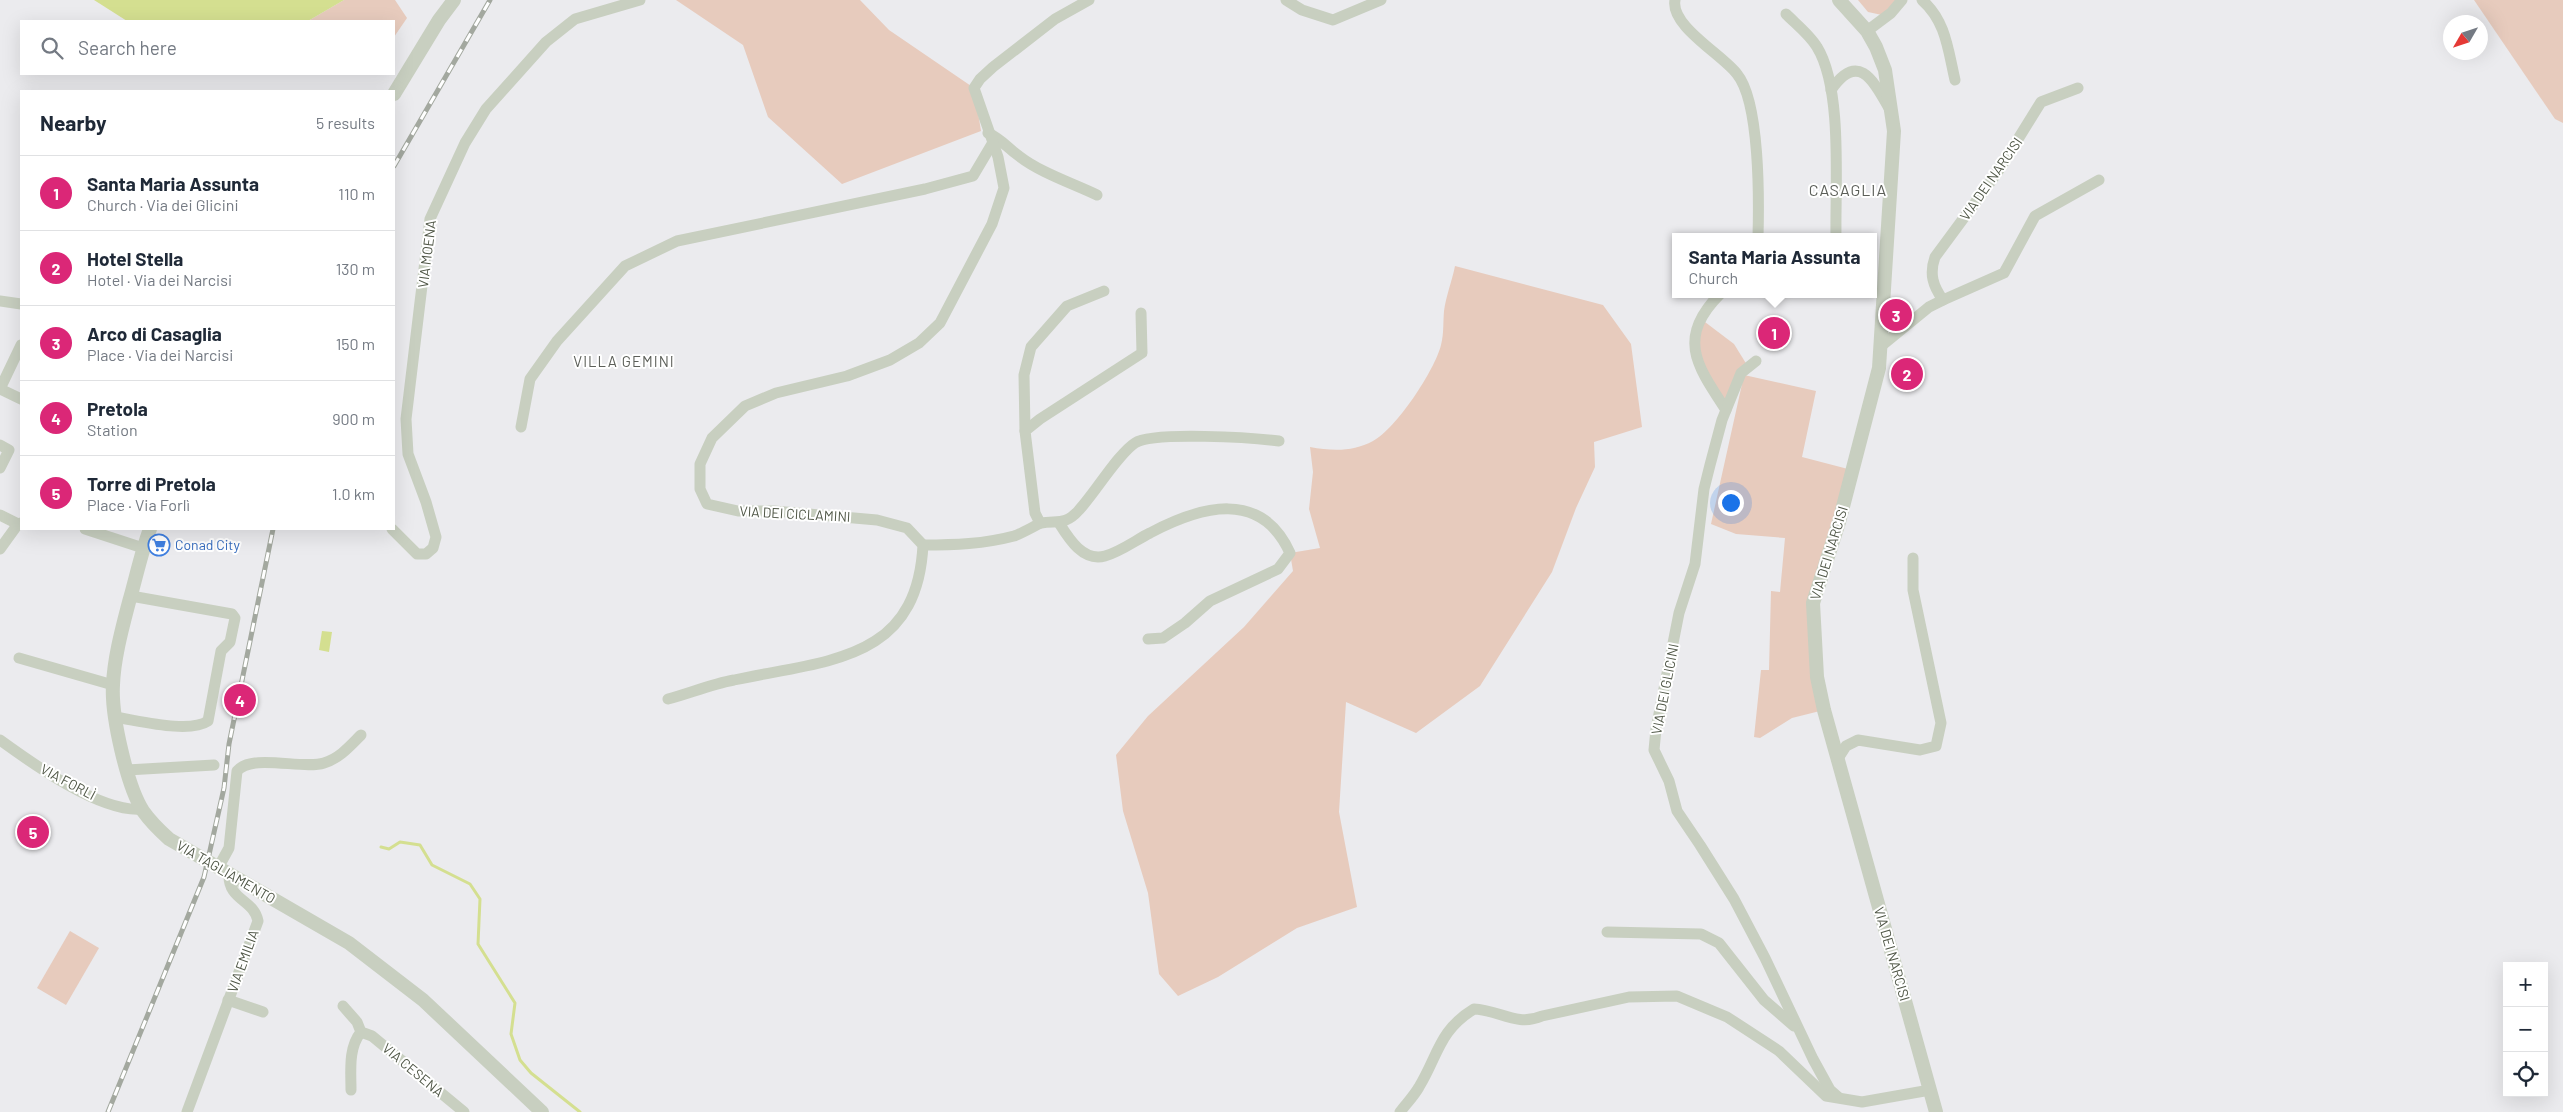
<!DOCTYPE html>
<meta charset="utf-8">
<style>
:root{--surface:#fff;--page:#f6f6f7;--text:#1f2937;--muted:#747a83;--line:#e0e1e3;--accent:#db2777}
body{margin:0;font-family:Barlow,sans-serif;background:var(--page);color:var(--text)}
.controls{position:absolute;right:15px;bottom:15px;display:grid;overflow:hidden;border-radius:0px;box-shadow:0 5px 20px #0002}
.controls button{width:45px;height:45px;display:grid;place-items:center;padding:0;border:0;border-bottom:1px solid var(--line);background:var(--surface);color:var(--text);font:25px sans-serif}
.compass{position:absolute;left:2443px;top:15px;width:45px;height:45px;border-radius:50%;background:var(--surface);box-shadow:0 5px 20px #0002;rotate:231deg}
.you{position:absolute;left:1730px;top:502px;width:18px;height:18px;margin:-12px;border:4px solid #fff;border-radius:50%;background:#1a73e8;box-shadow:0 0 0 8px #1a73e833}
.badge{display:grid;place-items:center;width:32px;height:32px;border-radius:50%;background:var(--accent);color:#fff;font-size:16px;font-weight:700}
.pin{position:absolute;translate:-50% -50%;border:2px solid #fff;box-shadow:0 1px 5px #0006}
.popup{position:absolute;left:1672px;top:233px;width:205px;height:65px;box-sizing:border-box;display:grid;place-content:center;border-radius:0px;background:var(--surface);filter:drop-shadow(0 1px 4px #0005);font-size:16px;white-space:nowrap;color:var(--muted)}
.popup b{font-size:19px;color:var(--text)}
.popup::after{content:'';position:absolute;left:50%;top:100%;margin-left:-10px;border:10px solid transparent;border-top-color:var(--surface)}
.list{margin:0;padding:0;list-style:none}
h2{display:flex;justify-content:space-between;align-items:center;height:65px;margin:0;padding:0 20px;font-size:21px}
h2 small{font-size:16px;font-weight:400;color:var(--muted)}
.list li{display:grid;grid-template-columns:32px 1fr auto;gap:15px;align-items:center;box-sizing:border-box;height:75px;padding:0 20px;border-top:1px solid var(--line)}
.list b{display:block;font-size:19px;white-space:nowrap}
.list p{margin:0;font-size:16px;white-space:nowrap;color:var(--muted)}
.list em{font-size:16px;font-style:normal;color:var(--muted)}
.icon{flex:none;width:28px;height:28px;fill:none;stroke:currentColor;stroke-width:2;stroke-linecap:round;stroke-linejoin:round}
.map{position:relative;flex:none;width:2563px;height:1112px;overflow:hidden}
.search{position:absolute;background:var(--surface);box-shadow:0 5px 20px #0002;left:20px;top:20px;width:375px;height:55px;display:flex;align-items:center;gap:12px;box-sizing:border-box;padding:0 18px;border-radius:0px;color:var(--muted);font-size:19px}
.panel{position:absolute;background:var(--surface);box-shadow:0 5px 20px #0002;left:20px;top:90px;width:375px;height:440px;border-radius:0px}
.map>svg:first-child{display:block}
.green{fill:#e7cbbd}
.water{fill:#d4df90}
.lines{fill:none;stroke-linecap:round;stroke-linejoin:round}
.stream{stroke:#d4df90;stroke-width:3}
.minor{stroke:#c8cfc0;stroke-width:11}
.tertiary{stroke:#c8cfc0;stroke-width:14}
.rail-casing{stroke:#a3a89f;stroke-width:5}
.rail{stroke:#fff;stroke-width:3;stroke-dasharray:9;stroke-linecap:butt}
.labels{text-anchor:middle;stroke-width:4;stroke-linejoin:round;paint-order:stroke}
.street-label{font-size:14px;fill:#4f5646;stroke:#fff}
.shop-label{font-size:14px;fill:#366cbe;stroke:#fff;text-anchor:start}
.neighbourhood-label{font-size:15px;letter-spacing:1px;fill:#5c5f59;stroke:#fff}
.quarter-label{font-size:16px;letter-spacing:1px;fill:#5c5f59;stroke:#fff}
</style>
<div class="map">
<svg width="2563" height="1112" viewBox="0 0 2563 1112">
<rect width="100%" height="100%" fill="#ebebee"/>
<g class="green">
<path d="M344,0H395L407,18L394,37V21H308Z"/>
<path d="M676,0H860L889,30L974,88L981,131L842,184L768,117L743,45Z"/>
<path d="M1858,0H1897L1882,15L1868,12Z"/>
<path d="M2474,0H2563V123L2555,119Z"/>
<path d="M1455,266L1603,305L1631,344L1642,427L1594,442L1595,467L1576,508L1552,572L1480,686L1416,733L1346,702L1339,812L1357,907L1297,928L1218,977L1178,996L1159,974L1148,893L1123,811L1116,755L1148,716L1244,627L1293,571L1290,553L1320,548L1309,509L1313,472L1310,447C1332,451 1353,452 1373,441C1396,429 1435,370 1441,345C1444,334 1443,322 1444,311C1446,296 1452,281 1455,266Z"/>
<path d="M1701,319L1734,344L1747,365L1726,410L1696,361Z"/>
<path d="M1744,375L1816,391L1802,457L1848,469L1813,603L1824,710L1792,718L1760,738L1754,737L1761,670H1769L1771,591L1780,592L1785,538L1736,534L1711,524Z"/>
<path d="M70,931L99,948L66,1005L37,988Z"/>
</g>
<g class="water">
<path d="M94,0H344L308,21H127Z"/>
<path d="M322,631L332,632L329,652L319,650Z"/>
</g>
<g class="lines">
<path class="stream" d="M381,847L389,849L400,842L420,845L432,865L470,884L480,899L478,944L515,1003L511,1034L520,1060L531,1073L580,1112"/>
<g class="minor">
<path d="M1286,0L1302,10L1333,20L1381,0"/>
<path d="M1675,0C1670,26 1723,55 1737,74C1760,102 1759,200 1758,237"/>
<path d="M1922,0C1946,21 1948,50 1955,80"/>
<path d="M1786,14C1796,24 1810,35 1817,47C1843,89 1835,187 1836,237"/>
<path d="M1867,31L1891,13L1902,0"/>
<path d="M1831,90C1858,51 1873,80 1889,108"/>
<path d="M988,133C1004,141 1006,147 1019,156C1041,173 1072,183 1097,195"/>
<path d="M1720,294C1676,338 1697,366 1726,410"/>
<path d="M1943,300L2004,273L2035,216L2099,180"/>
<path d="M0,301L21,304"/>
<path d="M1880,347L1929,307L1943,300C1933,286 1929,274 1935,257L1997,173L2041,102L2078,88"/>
<path d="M1756,361L1741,373L1722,420L1710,465L1704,489L1695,564L1679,613L1656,729L1654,750L1669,781L1677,811L1700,845L1734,899L1765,958L1813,1059L1830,1090L1838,1097"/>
<path d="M0,389L21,345"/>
<path d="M0,389L21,399"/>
<path d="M521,427L530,379L557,341L625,266L677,241L925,189L973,176L992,144"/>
<path d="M1025,431L1024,375L1031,347L1067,306L1104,291"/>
<path d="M0,445L9,450L0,468"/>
<path d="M0,515L18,524"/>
<path d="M1040,523L1035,513L1025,431L1040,419L1142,353L1141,313"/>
<path d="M1059,523C1069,539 1083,562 1105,556C1120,552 1136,540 1150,533C1201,506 1261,489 1290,553L1278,569L1210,601L1185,623L1163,638L1148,639"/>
<path d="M85,529L143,548"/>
<path d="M392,529L417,554H426L433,548L436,537L426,502L408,454L406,419L430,219L465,143L486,109L546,42L575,19L640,0"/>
<path d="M923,545C954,545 984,544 1014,536C1023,533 1036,525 1041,523C1057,520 1065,526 1079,510C1095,493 1118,454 1135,443C1153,431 1255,438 1279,441"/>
<path d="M0,549L18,524L21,523"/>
<path d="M19,658L113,685"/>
<path d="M668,699C690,693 712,684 734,680C825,660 917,663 923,545L907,528L877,520L774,511H738L707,504L700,489V464L712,438L745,406L776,393L847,376L890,360L919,343L940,323L992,224L1004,188L998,157L974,88L980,79L993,67L1055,19L1089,0"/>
<path d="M114,717C137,720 189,734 208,721L221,651L230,642L235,618L232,614L131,596"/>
<path d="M0,740C33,764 101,813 142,809"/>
<path d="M1837,760L1846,746L1858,740L1920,750L1936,746L1941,723L1913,590V558"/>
<path d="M127,770L214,765"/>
<path d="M218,868L229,848L237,771C252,753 303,770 324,763C340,758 350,746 361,735"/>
<path d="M1607,932L1701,934L1719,943L1764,1000L1794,1026"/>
<path d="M228,1000L263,1012"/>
<path d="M343,1006L357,1022L361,1032L372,1036L464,1112"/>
<path d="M351,1090C351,1071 348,1048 361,1032"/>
<path d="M187,1112L258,921C254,899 228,901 229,874"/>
<path d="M1400,1112C1406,1104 1414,1096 1419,1087C1438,1056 1439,1030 1474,1009C1499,1010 1517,1027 1542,1016L1629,997L1677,996L1727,1017L1779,1051L1826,1096L1862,1102L1930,1090"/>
</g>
<g class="tertiary">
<path d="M1839,0L1867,31L1876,47L1885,70L1894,131L1879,368L1839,522L1813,603L1817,677L1824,710L1936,1112"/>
<path d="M394,94L439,20L454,0"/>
<path d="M150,529C141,553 136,578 129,602C122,629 114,658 113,685C111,715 127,786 143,811C150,821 159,830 169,839L349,943L423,1000L542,1112"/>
</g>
<g class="rail-casing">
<g id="rail">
<path d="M394,166L490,0"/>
<path d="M108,1112L204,877L224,788L229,744L273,529"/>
</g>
</g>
<use href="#rail" class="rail"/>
</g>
<defs>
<g id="supermarket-ring" transform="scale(1.125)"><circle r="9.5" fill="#fff" stroke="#3f7fe0" stroke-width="1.5"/><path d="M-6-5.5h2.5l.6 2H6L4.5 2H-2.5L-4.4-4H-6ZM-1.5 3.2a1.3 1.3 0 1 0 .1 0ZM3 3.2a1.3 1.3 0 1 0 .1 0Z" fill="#3f7fe0"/></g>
</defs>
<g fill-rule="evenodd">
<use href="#supermarket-ring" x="159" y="545"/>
</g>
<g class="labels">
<g class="street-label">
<text transform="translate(1991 179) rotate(-55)" y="5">VIA DEI NARCISI</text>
<text transform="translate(427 254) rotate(-83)" y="5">VIA MOENA</text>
<text transform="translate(795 514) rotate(3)" y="5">VIA DEI CICLAMINI</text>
<text transform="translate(1829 553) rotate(-73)" y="5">VIA DEI NARCISI</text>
<text transform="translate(1665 689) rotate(-79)" y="5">VIA DEI GLICINI</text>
<text transform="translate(68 782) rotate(28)" y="5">VIA FORLÌ</text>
<text transform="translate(226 872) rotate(30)" y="5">VIA TAGLIAMENTO</text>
<text transform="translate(1892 954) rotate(74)" y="5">VIA DEI NARCISI</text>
<text transform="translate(243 961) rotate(-70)" y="5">VIA EMILIA</text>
<text transform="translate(413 1070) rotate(40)" y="5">VIA CESENA</text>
</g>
<g class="shop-label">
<text x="175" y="550">Conad City</text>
</g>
<g class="neighbourhood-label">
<text x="624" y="367">VILLA GEMINI</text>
</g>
<g class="quarter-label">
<text x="1848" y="196">CASAGLIA</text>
</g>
</g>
</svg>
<div class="controls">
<button>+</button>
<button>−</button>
<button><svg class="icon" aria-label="locate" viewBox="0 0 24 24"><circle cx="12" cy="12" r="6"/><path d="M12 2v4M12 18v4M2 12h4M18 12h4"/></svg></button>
</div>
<svg class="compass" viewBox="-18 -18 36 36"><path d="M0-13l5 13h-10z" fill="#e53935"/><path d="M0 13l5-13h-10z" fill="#747a83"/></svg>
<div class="you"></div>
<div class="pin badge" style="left:1774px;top:333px">1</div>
<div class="popup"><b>Santa Maria Assunta</b>Church</div>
<div class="pin badge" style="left:1907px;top:374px">2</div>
<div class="pin badge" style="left:1896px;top:315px">3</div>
<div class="pin badge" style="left:240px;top:700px">4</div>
<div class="pin badge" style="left:33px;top:832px">5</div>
<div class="search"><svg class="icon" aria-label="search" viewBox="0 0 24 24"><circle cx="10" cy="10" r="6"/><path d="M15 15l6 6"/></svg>Search here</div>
<section class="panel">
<h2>Nearby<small>5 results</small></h2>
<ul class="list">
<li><span class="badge">1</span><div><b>Santa Maria Assunta</b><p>Church · Via dei Glicini</p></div><em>110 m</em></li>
<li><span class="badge">2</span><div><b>Hotel Stella</b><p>Hotel · Via dei Narcisi</p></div><em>130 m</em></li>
<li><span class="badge">3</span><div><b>Arco di Casaglia</b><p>Place · Via dei Narcisi</p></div><em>150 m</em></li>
<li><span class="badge">4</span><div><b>Pretola</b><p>Station</p></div><em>900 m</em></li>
<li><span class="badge">5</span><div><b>Torre di Pretola</b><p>Place · Via Forlì</p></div><em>1.0 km</em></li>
</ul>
</section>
</div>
